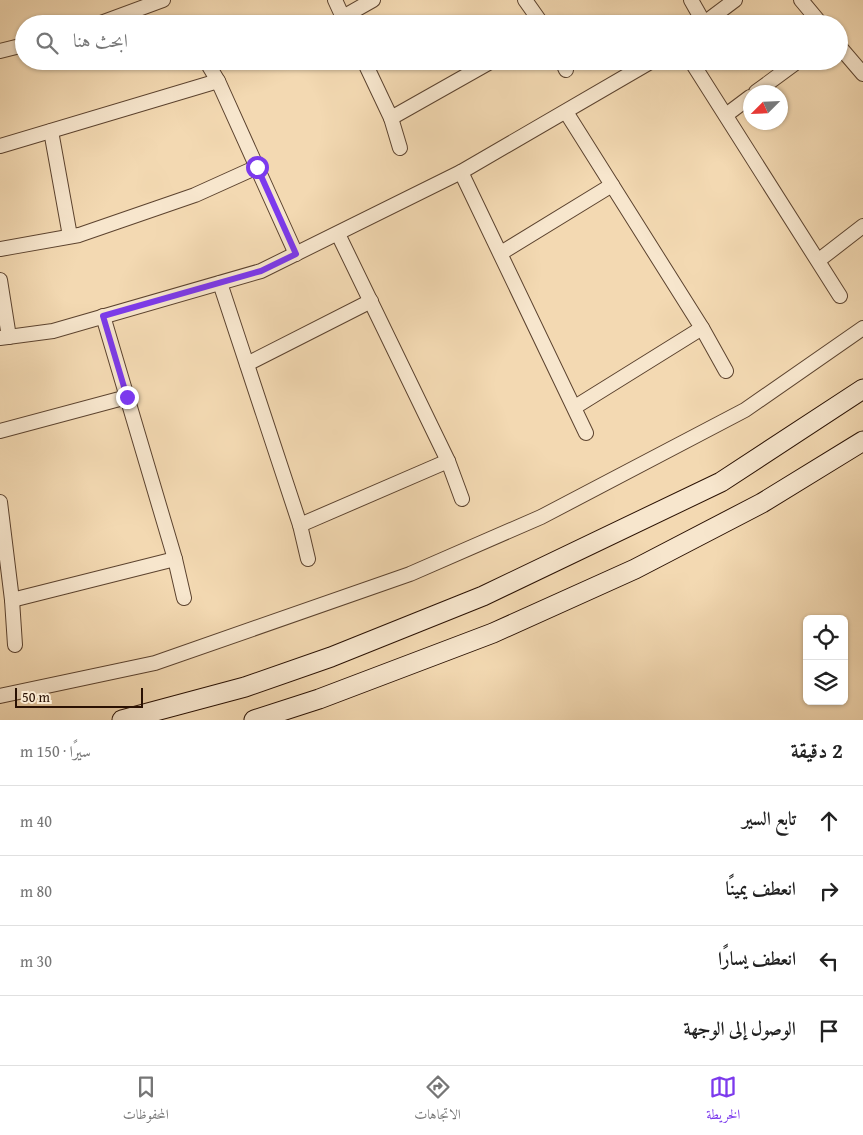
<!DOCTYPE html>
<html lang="ar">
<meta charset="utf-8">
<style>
:root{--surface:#fff;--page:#f2f2f2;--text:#222;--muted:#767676;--line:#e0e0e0;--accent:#7c3aed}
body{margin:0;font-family:"Gentium Book Plus",Amiri,serif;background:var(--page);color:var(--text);direction:rtl}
.controls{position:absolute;right:15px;bottom:15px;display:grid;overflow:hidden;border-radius:8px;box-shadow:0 1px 4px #0004}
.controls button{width:45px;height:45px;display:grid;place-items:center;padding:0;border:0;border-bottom:1px solid var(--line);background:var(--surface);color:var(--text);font:25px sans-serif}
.compass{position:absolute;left:743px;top:85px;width:45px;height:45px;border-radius:50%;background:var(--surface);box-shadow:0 1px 4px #0004;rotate:246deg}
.scale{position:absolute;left:15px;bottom:12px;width:128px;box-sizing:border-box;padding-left:5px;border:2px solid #2a1103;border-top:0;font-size:14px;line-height:18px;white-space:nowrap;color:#2a1103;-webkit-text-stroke:4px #f7e6cd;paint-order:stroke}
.stop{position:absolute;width:15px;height:15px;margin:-11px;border:4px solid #7c3aed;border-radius:50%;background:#fff}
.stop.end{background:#7c3aed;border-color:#fff;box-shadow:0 1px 5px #0008}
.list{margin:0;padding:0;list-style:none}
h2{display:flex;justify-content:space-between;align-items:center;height:65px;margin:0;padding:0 20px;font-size:21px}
h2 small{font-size:16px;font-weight:400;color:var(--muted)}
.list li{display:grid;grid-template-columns:32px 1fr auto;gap:15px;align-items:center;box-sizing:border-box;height:70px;padding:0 20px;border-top:1px solid var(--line)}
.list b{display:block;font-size:19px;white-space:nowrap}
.list em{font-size:16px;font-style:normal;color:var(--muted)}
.icon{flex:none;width:28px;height:28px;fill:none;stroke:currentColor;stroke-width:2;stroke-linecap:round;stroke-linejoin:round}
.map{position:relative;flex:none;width:863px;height:720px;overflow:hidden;direction:ltr}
.search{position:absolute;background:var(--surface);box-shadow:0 1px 4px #0004;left:15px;right:15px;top:15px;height:55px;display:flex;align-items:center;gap:12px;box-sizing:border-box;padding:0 18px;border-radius:28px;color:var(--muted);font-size:19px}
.sheet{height:345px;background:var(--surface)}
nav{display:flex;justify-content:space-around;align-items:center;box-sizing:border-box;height:70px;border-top:1px solid var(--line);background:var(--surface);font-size:14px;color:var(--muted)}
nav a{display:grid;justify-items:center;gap:2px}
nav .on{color:var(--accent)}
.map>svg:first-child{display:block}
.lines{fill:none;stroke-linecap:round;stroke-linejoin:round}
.street-casing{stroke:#5c432f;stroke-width:16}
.secondary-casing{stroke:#2a1103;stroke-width:21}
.street{stroke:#f7e6cd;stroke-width:14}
.secondary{stroke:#f7e6cd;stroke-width:19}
.route{stroke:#7c3aed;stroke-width:6}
</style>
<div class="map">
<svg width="863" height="720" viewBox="0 0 863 720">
<rect width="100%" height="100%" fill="#f3d9b2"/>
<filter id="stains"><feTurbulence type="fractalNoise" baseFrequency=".004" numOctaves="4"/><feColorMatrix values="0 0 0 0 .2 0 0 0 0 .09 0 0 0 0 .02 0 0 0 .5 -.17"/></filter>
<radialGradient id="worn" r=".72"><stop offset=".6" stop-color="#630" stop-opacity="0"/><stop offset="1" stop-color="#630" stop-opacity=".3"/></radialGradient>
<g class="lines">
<g class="street-casing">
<g id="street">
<path d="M335,0L346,24"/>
<path d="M525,0L542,24"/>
<path d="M691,0L704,23"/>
<path d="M801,0L821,24"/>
<path d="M343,17L373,0"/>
<path d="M98,24L163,0"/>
<path d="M703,24L735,0"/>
<path d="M839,46L863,74"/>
<path d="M0,51L24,45"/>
<path d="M206,61L218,81L296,254"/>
<path d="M364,61L391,118L492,61"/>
<path d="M562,61L566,70"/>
<path d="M691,61L840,296"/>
<path d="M756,92L798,61"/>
<path d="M566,112L702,328L726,371"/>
<path d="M726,115L750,97"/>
<path d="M391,118L400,148"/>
<path d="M51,131L70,236"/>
<path d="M0,146L218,81"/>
<path d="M461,172L586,433"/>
<path d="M338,234L448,461L462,499"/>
<path d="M0,249L79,235L195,195L257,167"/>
<path d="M501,253L612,185"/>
<path d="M819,260L863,226"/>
<path d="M0,280L9,337"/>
<path d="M220,283L300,525L308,559"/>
<path d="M103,316L175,559L184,598"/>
<path d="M0,338L53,331L261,271L461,172L652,61"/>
<path d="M247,364L371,301"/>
<path d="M575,407L702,328"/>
<path d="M0,431L127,397"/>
<path d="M0,502L12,600L15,645"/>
<path d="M300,525L448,461"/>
<path d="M12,600L175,559"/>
<path d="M0,696L155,663L410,574L541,517L745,410L863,328"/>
</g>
</g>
<g class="secondary-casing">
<g id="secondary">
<path d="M122,720L245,687L331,657L483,596L721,482L863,389"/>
<path d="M254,720L319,699L493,633L635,569L762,503L863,441"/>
</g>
</g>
<use href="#street" class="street"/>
<use href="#secondary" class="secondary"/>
</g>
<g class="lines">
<path class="route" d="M127,397L103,316L261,271L296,254L257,167"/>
</g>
<rect width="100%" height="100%" filter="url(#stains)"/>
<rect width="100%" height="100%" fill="url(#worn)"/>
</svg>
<div class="controls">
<button><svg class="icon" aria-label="locate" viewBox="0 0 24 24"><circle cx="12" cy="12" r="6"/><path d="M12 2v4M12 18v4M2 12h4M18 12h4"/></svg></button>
<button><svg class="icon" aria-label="layers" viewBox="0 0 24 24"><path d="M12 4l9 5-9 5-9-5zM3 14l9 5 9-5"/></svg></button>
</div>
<svg class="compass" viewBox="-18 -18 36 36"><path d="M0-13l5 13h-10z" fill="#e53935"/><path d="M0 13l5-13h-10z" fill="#767676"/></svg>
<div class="scale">50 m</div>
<div class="stop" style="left:257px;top:167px"></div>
<div class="stop end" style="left:127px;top:397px"></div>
<div class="search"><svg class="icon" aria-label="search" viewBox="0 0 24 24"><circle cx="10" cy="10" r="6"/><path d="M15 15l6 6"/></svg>ابحث هنا</div>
</div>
<section class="sheet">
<h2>2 دقيقة<small>سيرًا · 150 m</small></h2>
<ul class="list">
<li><svg class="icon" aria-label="ahead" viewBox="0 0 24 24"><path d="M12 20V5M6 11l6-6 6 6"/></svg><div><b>تابع السير</b></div><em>40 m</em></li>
<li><svg class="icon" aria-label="right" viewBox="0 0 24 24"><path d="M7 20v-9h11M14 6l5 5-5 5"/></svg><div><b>انعطف يمينًا</b></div><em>80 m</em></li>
<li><svg class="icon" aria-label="left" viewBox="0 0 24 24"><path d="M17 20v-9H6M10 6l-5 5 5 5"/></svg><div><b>انعطف يسارًا</b></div><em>30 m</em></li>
<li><svg class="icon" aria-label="arrive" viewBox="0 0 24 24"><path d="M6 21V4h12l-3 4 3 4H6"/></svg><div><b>الوصول إلى الوجهة</b></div></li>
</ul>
</section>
<nav>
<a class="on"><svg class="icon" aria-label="map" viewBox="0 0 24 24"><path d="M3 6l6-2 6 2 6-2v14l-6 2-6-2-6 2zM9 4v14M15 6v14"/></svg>الخريطة</a>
<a><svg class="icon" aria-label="directions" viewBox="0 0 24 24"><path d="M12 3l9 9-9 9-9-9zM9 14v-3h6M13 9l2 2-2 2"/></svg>الاتجاهات</a>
<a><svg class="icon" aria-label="saved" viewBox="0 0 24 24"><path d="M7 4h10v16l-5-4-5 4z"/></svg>المحفوظات</a>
</nav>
